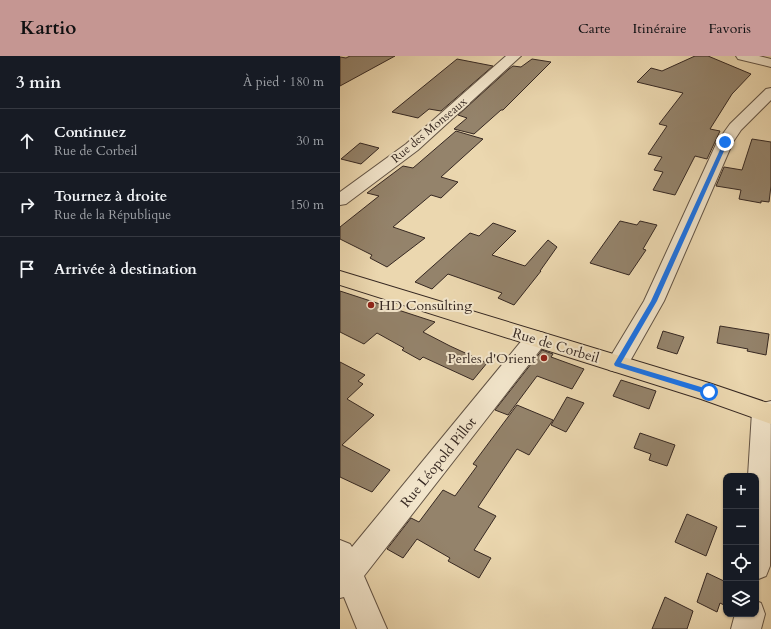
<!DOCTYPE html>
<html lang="fr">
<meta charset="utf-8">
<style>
:root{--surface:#171b24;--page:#20242c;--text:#f1f3f6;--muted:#9ea1a6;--line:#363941;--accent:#c59692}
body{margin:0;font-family:Cardo,serif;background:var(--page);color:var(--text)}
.controls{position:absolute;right:12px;bottom:12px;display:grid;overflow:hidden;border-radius:8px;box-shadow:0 1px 3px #0004}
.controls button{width:36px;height:36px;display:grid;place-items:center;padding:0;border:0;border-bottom:1px solid var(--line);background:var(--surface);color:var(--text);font:20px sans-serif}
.stop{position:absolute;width:12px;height:12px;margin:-9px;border:3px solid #1a73e8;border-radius:50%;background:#fff}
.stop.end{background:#1a73e8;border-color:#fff;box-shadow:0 1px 4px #0008}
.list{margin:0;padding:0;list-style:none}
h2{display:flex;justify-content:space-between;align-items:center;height:52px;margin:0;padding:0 16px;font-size:17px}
h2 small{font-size:13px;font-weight:400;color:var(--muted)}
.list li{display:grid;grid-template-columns:26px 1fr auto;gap:12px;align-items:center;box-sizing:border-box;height:64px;padding:0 16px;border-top:1px solid var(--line)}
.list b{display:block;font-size:15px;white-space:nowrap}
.list p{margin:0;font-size:13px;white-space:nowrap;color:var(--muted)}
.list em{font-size:13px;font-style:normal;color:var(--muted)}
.icon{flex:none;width:22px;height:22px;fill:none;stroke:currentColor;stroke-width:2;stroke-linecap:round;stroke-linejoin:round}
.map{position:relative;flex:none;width:431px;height:573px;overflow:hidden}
header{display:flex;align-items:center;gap:24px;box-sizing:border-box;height:56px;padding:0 20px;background:var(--accent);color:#111}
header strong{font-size:19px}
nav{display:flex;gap:22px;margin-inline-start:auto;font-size:14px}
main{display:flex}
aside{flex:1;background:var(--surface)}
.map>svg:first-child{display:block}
.building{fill:#94836b;stroke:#362822}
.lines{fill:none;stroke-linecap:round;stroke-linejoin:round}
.minor-casing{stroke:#635445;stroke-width:2}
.major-casing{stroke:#362822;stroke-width:2}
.minor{fill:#f2e5cb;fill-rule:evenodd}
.major{fill:#ebd7af;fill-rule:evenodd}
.route{fill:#1a73e8}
.poi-dot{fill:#8f2418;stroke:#f2e5cb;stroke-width:1.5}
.labels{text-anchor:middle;stroke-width:4;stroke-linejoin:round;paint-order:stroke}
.far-street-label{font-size:12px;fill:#362822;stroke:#f2e5cb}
.poi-label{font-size:14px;fill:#362822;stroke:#f2e5cb;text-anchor:start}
.street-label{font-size:14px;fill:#362822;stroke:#f2e5cb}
</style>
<header>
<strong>Kartio</strong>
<nav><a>Carte</a><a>Itinéraire</a><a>Favoris</a></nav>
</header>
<main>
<aside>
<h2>3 min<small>À pied · 180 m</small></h2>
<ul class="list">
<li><svg class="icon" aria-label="ahead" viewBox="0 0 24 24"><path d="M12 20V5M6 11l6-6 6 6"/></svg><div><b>Continuez</b><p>Rue de Corbeil</p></div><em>30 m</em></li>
<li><svg class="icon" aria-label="right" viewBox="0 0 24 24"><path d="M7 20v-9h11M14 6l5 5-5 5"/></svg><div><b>Tournez à droite</b><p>Rue de la République</p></div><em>150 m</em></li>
<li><svg class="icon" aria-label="arrive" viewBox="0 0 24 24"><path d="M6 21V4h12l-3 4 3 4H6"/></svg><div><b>Arrivée à destination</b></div></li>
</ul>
</aside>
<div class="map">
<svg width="431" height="573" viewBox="0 0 431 573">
<rect width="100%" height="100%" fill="#ebd7af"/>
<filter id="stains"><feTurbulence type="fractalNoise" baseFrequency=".005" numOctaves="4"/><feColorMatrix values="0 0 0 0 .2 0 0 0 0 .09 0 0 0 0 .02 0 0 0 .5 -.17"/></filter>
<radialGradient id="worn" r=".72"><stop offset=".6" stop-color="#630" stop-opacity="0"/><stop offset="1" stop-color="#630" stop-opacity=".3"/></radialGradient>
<g class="building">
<path d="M10,0H55L0,30V1L6,2Z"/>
<path d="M355,0H368L411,18L392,38L370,73L380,75L367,103L355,100L335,139L313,134L323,116L314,114L322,101L308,98L327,70L319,68L343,37L297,26L311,12L322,15Z"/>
<path d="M117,3L153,10L101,55L89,53L78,62L52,56Z"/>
<path d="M192,3L211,6L163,54H161L134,78L114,73L127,62L118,59L169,13L173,10L181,11Z"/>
<path d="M116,75L143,83L101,121L118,126L101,142L91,139L53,171L85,182L47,211L30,202L32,199L0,183V171L39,140L27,137L63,110L73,112Z"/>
<path d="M412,83L431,86V130L429,146L421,145V147L399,143L401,134L376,130L384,111L402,114Z"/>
<path d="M20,87L39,92L21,108L1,103Z"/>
<path d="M280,165L297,169L300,165L317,169L303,193L306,194L289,219L250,207Z"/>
<path d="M153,167L176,175L152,199L185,210L208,184L217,191L200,215H201L174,249L158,242L162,237L108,218L92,233L75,226L130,177L139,180Z"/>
<path d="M0,235L95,266L83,276L110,290L147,307L133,324L83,301L80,304L62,294L64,292L37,277L24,288L0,276Z"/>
<path d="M380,270L429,278L426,299L407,295L408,293L377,287Z"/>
<path d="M323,275L344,281L337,298L317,292Z"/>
<path d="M202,294L213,298L211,301L244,313L232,333L197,320L168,359L155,354Z"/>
<path d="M0,306L25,319L18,325L23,328L7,343L34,359L2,389L50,414L32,436L0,421Z"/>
<path d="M281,324L316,335L309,353L273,340Z"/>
<path d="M227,341L244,347L226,376L211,369Z"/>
<path d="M177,349L213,364L189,399L177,393L138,451L156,460L134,494L151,502L139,522L108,505L110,502L77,483L63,502L47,493L71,462L79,466L103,434L115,440L137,410L133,408Z"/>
<path d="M300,377L335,389L327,410L309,404L311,398L294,392Z"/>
<path d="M347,458L377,471L366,500L335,486Z"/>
<path d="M367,517L386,526V550L380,547L377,556L357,546Z"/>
<path d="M325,541L353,555L347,573H312Z"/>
</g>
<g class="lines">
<g class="minor-casing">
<g id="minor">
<path d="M166,0H181L78,94L6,148L0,149V136L66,88Z"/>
<path d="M396,0H419L431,3V11L398,3Z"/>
<path d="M431,32V44L401,74L393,86L324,245L285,314L277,316L269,314L266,308L304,245L377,86L390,68L426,33Z"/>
<path d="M196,275L204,277L207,283L204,289L24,520L47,573H17L4,541L0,542V484L10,488L12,491L188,277Z"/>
<path d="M431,345L430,510L426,520L416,524V420H408L412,356L415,349Z"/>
<path d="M416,545L421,547L425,558L421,573H391L395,558H416Z"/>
</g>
</g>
<g class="major-casing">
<path id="major" d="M0,215L369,327L431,348V368L361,343L0,229Z"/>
</g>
<use href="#minor" class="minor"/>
<use href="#major" class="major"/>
</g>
<path class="route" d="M384,85L388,86L317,245L281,307L371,334V338L369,339L275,310L274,308L311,245Z"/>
<g class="poi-dot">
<circle cx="31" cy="249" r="4"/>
<circle cx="204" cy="302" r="4"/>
</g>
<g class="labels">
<g class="far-street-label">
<text transform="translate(89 74) rotate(-40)" y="4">Rue des Monseaux</text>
</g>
<g class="poi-label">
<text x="39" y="254">HD Consulting</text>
<text x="196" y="307" text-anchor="end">Perles d'Orient</text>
</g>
<g class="street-label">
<text transform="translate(216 289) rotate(17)" y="5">Rue de Corbeil</text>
<text transform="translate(98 406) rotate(-51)" y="5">Rue Léopold Pillot</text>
</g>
</g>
<rect width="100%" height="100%" filter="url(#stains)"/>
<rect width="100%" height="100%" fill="url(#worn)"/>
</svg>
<div class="controls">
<button>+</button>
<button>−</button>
<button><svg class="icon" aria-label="locate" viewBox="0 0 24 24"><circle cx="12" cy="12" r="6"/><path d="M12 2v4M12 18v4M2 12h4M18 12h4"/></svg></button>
<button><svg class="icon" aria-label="layers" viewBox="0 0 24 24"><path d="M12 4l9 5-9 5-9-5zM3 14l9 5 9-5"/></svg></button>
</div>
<div class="stop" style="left:369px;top:336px"></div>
<div class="stop end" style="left:385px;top:86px"></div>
</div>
</main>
